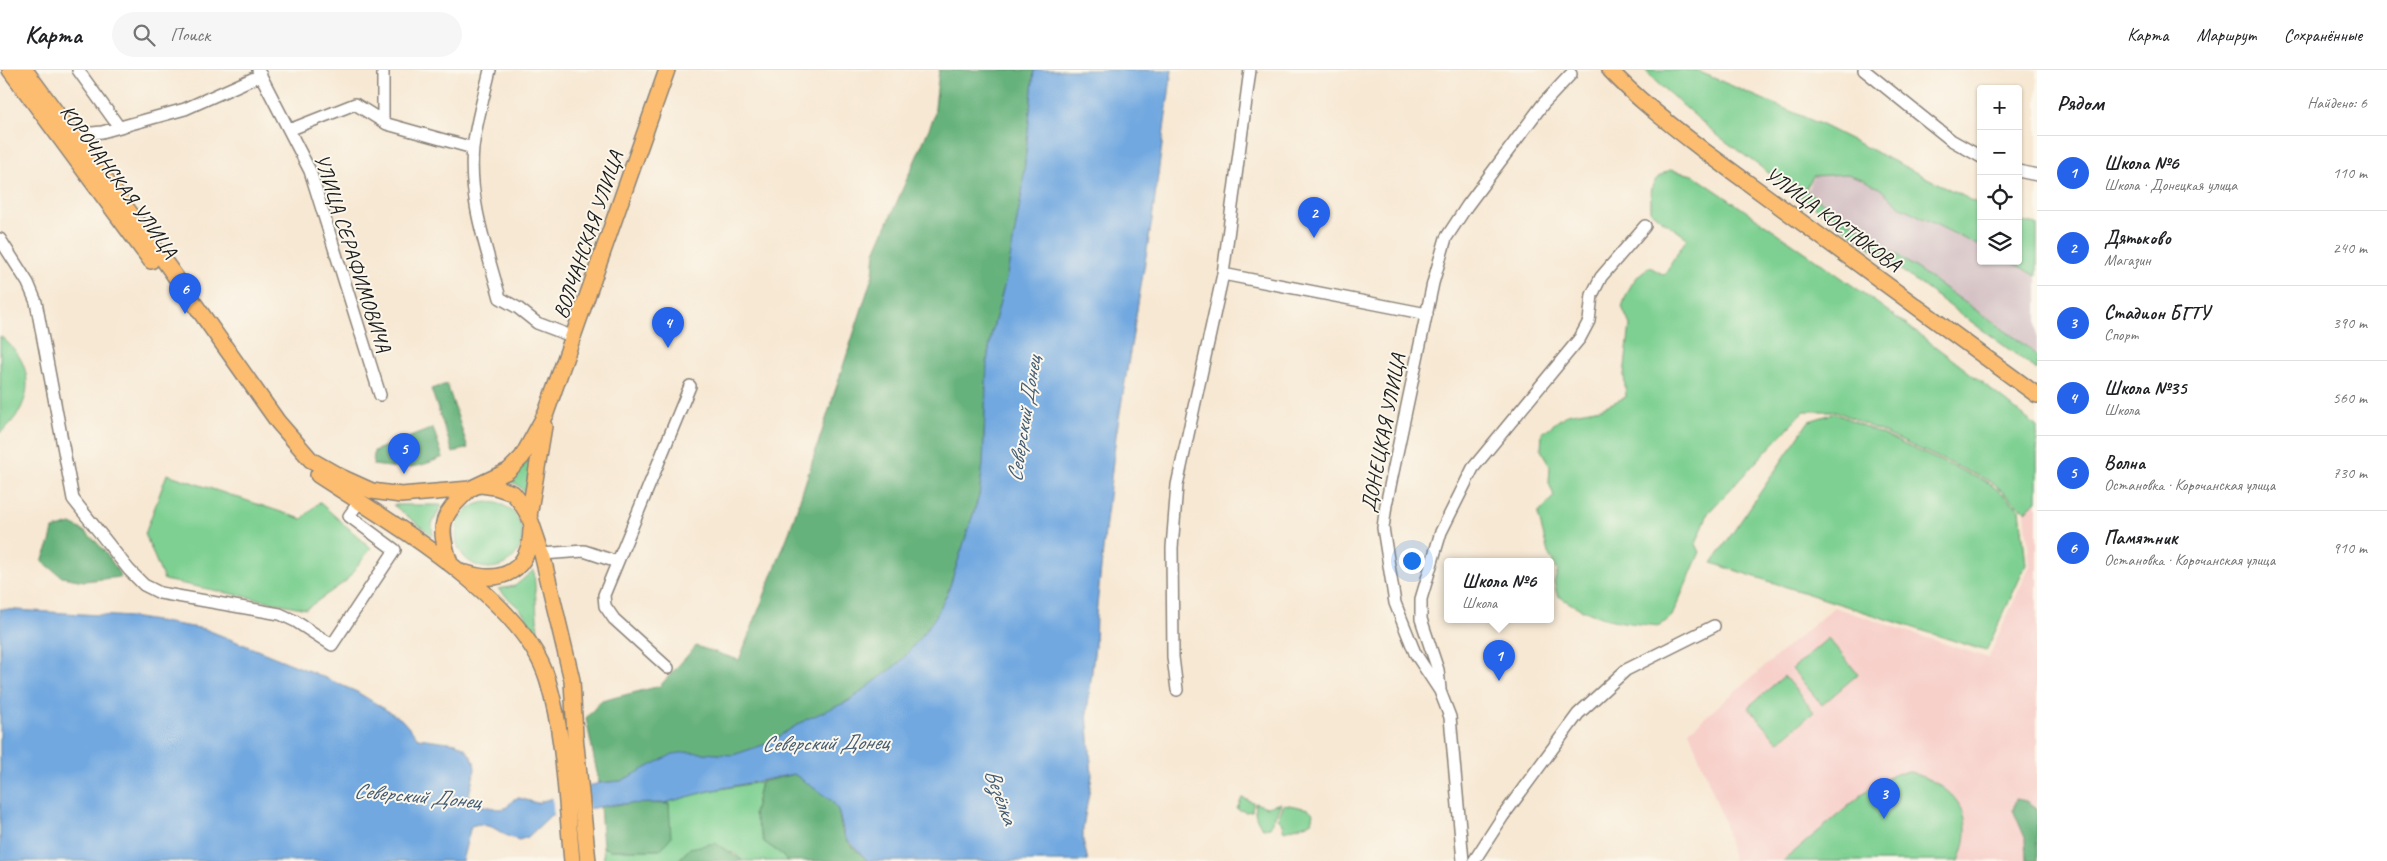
<!DOCTYPE html>
<html lang="ru">
<meta charset="utf-8">
<style>
:root{--surface:#fff;--page:#f6f6f6;--text:#202124;--muted:#757577;--line:#e0e0e0;--accent:#2563eb}
body{margin:0;font-family:Caveat,sans-serif;background:var(--page);color:var(--text)}
.controls{position:absolute;right:15px;top:15px;display:grid;overflow:hidden;border-radius:5px;box-shadow:0 1px 4px #0004}
.controls button{width:45px;height:45px;display:grid;place-items:center;padding:0;border:0;border-bottom:1px solid var(--line);background:var(--surface);color:var(--text);font:25px sans-serif}
.you{position:absolute;left:1411px;top:490px;width:18px;height:18px;margin:-12px;border:4px solid #fff;border-radius:50%;background:#1a73e8;box-shadow:0 0 0 8px #1a73e833}
.badge{display:grid;place-items:center;width:32px;height:32px;border-radius:50%;background:var(--accent);color:#fff;font-size:16px;font-weight:700}
.pin{position:absolute;translate:-50% -41px;filter:drop-shadow(0 1px 2px #0008)}
.pin::after{content:'';position:absolute;top:26px;width:18px;height:15px;background:inherit;clip-path:polygon(0 0,100% 0,50% 100%)}
.popup{position:absolute;left:1444px;top:488px;width:110px;height:65px;box-sizing:border-box;display:grid;place-content:center;border-radius:5px;background:var(--surface);filter:drop-shadow(0 1px 4px #0005);font-size:16px;white-space:nowrap;color:var(--muted)}
.popup b{font-size:19px;color:var(--text)}
.popup::after{content:'';position:absolute;left:50%;top:100%;margin-left:-10px;border:10px solid transparent;border-top-color:var(--surface)}
.list{margin:0;padding:0;list-style:none}
h2{display:flex;justify-content:space-between;align-items:center;height:65px;margin:0;padding:0 20px;font-size:21px}
h2 small{font-size:16px;font-weight:400;color:var(--muted)}
.list li{display:grid;grid-template-columns:32px 1fr auto;gap:15px;align-items:center;box-sizing:border-box;height:75px;padding:0 20px;border-top:1px solid var(--line)}
.list b{display:block;font-size:19px;white-space:nowrap}
.list p{margin:0;font-size:16px;white-space:nowrap;color:var(--muted)}
.list em{font-size:16px;font-style:normal;color:var(--muted)}
.icon{flex:none;width:28px;height:28px;fill:none;stroke:currentColor;stroke-width:2;stroke-linecap:round;stroke-linejoin:round}
.map{position:relative;flex:none;width:2037px;height:791px;overflow:hidden}
header{display:flex;align-items:center;gap:30px;box-sizing:border-box;height:70px;padding:0 25px;background:var(--surface);border-bottom:1px solid var(--line)}
header strong{font-size:24px}
nav{display:flex;gap:28px;margin-inline-start:auto;font-size:18px}
.search{width:350px;height:45px;background:var(--page);display:flex;align-items:center;gap:12px;box-sizing:border-box;padding:0 18px;border-radius:28px;color:var(--muted);font-size:19px}
main{display:flex}
aside{flex:1;background:var(--surface)}
.map>svg:first-child{display:block}
.built{fill:#f7d0ca}
.industrial{fill:#d2bec2}
.green{fill:#7ed092;stroke:#4d7657}
.forest{fill:#66b27c;stroke:#41674c}
.water{fill:#71a8e0;stroke:#46627e}
.pier{fill:#f7e8d3}
.lines{fill:none;stroke-linecap:round;stroke-linejoin:round}
.minor-casing{stroke:#8a8278;stroke-width:14}
.major-casing{stroke:#8a8278;stroke-width:18}
.minor{stroke:#fff;stroke-width:11}
.major{stroke:#fcbd6f;stroke-width:15}
.labels{text-anchor:middle;stroke-width:4;stroke-linejoin:round;paint-order:stroke}
.street-label{font-size:21px;fill:#1c1c1c;stroke:#fbf7ec}
.water-label{font-size:22px;font-style:italic;fill:#425b74;stroke:#fbf7ec}
</style>
<header>
<strong>Карта</strong>
<div class="search"><svg class="icon" aria-label="search" viewBox="0 0 24 24"><circle cx="10" cy="10" r="6"/><path d="M15 15l6 6"/></svg>Поиск</div>
<nav><a>Карта</a><a>Маршрут</a><a>Сохранённые</a></nav>
</header>
<main>
<div class="map">
<svg width="2037" height="791" viewBox="0 0 2037 791">
<rect width="100%" height="100%" fill="#fbf7ec"/>
<filter id="ink" filterUnits="userSpaceOnUse"><feTurbulence type="fractalNoise" baseFrequency=".02" numOctaves="2"/><feDisplacementMap in="SourceGraphic" scale="10" xChannelSelector="R" yChannelSelector="G"/><feConvolveMatrix kernelMatrix="1 2 1 2 8 2 1 2 1" color-interpolation-filters="sRGB"/></filter>
<filter id="wash" filterUnits="userSpaceOnUse"><feTurbulence type="fractalNoise" baseFrequency=".0096" numOctaves="4" result="noise"/><feDisplacementMap in="SourceGraphic" scale="20" xChannelSelector="R" yChannelSelector="G"/><feGaussianBlur stdDeviation="1.12" result="paint"/><feColorMatrix in="noise" values="0 0 0 0 0 0 0 0 0 0 0 0 0 0 0 0 0 1.4 0 .05"/><feComposite in="paint" operator="in"/></filter>
<g filter="url(#wash)">
<rect width="100%" height="100%" fill="#f7e8d3"/>
<path class="built" d="M 2037,431 L 2037,791 L 1733,791 L 1724,751 L 1689,661 L 1834,537 L 1988,588 L 2030,496 L 2025,441 Z"/>
<path class="industrial" d="M 1843,96 L 1981,168 L 1981,191 L 2018,191 L 2037,198 L 2037,287 L 1807,120 L 1816,102 Z"/>
<path class="green" d="M 1645,0 L 1695,0 L 1818,53 L 1981,135 L 1981,177 L 1903,138 L 1879,118 L 1862,109 L 1847,104 L 1813,106 L 1805,120 L 2014,267 L 2037,285 L 2037,300 L 1717,65 L 1655,11 Z
M 1670,100 L 1693,105 C 1811,185 1928,266 2037,357 L 2037,431 L 2025,441 L 1989,411 L 1836,341 L 1804,341 L 1708,443 L 1696,474 L 1700,482 L 1672,546 L 1660,556 C 1616,552 1594,550 1557,525 L 1554,512 L 1558,501 L 1548,483 L 1538,444 L 1554,426 L 1549,413 L 1550,396 L 1541,380 L 1542,363 L 1567,344 L 1601,338 L 1626,327 L 1624,305 L 1630,255 L 1622,237 C 1628,220 1633,206 1650,197 L 1664,205 L 1687,168 L 1651,142 C 1651,120 1648,110 1670,100 Z
M 2018,151 L 2037,155 L 2037,206 L 2009,191 L 2018,191 Z
M 0,266 C 37,294 35,335 0,363 Z
M 1835,343 L 1989,413 L 2020,439 L 2026,495 L 1986,581 L 1712,493 L 1809,351 Z
M 531,388 L 527,425 L 517,414 L 506,411 Z
M 167,404 L 302,449 L 319,432 L 371,478 L 346,511 L 306,539 L 164,510 L 145,464 Z
M456 465a33 33 0 1 1 66 0a33 33 0 1 1-66 0Z
M 393,435 L 442,435 L 432,454 L 433,466 Z
M 534,500 L 538,564 L 521,540 L 498,519 L 515,516 Z
M 1828,568 L 1858,604 L 1822,635 L 1792,599 Z
M 1784,606 L 1814,642 L 1778,672 L 1748,637 Z
M 1910,702 C 1954,716 1979,743 1959,791 L 1783,791 L 1876,713 L 1894,704 Z
M 761,712 L 754,744 L 764,772 L 780,783 L 787,791 L 743,791 L 734,783 L 690,778 L 678,791 L 604,791 L 603,777 L 610,780 L 660,780 L 669,734 L 664,733 L 709,721 Z
M 1242,728 L 1253,732 L 1252,741 L 1246,742 L 1237,739 Z
M 1255,733 L 1267,737 L 1281,733 L 1270,757 L 1263,758 C 1256,751 1254,742 1255,733 Z
M 1284,734 L 1309,739 L 1313,743 L 1311,753 L 1284,761 L 1281,752 L 1277,749 Z"/>
<path class="forest" d="M 939,0 L 1034,0 L 1022,123 L 1007,205 L 992,262 L 987,291 L 983,394 L 979,426 L 948,522 L 936,546 L 920,568 L 899,593 L 863,621 L 836,638 L 797,655 L 766,674 L 733,685 L 696,683 L 647,698 L 621,711 L 599,713 L 586,648 L 601,631 L 660,616 L 696,576 L 739,590 L 790,460 L 873,204 L 875,182 L 934,47 Z
M 447,314 L 468,378 L 453,383 L 431,319 Z
M 433,358 L 443,387 C 414,400 404,399 373,395 L 374,381 Z
M 71,454 C 94,464 109,485 121,507 L 84,511 L 62,507 L 42,491 L 50,472 L 53,459 Z
M 794,704 L 832,731 L 838,740 L 842,761 L 849,773 L 868,791 L 787,791 L 780,783 L 764,772 L 754,744 L 761,712 Z
M 2016,729 L 2027,731 L 2037,738 L 2037,791 L 2027,791 L 2026,770 L 2013,740 Z
M 636,733 L 669,734 L 671,767 L 660,780 L 610,780 L 603,777 L 600,736 Z
M 715,773 L 743,791 L 678,791 L 690,778 Z"/>
<path class="water" d="M 1034,0 L 1172,0 L 1152,150 L 1116,366 L 1106,452 L 1096,545 L 1095,576 L 1087,643 L 1092,706 L 1083,757 L 1083,770 L 1088,791 L 868,791 L 845,767 L 838,740 L 832,731 L 794,704 L 709,721 L 664,733 L 617,734 L 551,745 L 528,767 L 519,770 L 509,767 L 492,757 L 479,754 L 471,756 L 462,791 L 0,791 L 0,539 L 131,547 L 205,559 L 314,603 L 357,622 L 401,649 L 418,668 L 456,673 L 465,678 L 474,691 L 475,699 L 469,725 L 470,733 L 499,739 L 506,738 L 514,729 L 519,728 L 537,733 L 599,713 L 621,711 L 673,684 L 688,682 L 733,685 L 766,674 L 807,649 L 849,631 L 899,593 L 920,568 L 936,546 L 948,522 L 979,426 L 983,394 L 987,291 L 992,262 L 1007,205 L 1022,123 Z"/>
<path class="pier" d="M 586,714 L 589,741 L 554,747 L 552,725 Z"/>
</g>
<g filter="url(#ink)">
<g class="lines">
<g class="minor-casing">
<path id="minor" d="M 78,0 L 119,57
M 258,0 L 310,101 L 380,325
M 383,0 L 383,51
M 490,0 C 484,26 476,52 473,78 C 468,129 487,180 500,228 L 518,238 L 537,253 L 574,267
M 1250,0 L 1223,204 L 1427,244
M 1864,0 L 1951,70 L 1981,87
M 289,60 L 355,34 L 387,54 L 473,78
M 73,65 L 102,62 L 185,39 L 261,5
M 2018,101 L 2037,105
M 0,169 L 28,213 L 36,232 L 73,429 L 129,500 L 144,515 L 160,523 L 280,544 L 295,551 L 332,575 L 395,480 L 349,446 L 359,432
M 542,484 L 584,481 L 617,492
M 668,598 L 614,549 L 605,536 L 604,525 L 690,316
M 1440,619 L 1438,600 L 1421,549 L 1421,529 L 1441,462 L 1473,398 L 1580,268 L 1589,251 L 1592,225 L 1601,207 L 1645,156
M 1177,620 L 1173,587 L 1172,478 L 1177,415 L 1223,204
M 1463,791 L 1450,647 L 1440,621 L 1415,583 L 1395,533 L 1383,458 L 1386,435 L 1433,213 L 1446,168 L 1467,136 L 1543,34 L 1571,4
M 1474,791 L 1503,746 L 1578,644 L 1626,600 L 1714,556"/>
</g>
<g class="major-casing">
<path id="major" d="M 10,0 L 151,191
M 25,0 L 136,151 L 278,352 L 311,390 L 341,407 L 372,421 L 401,425 L 470,419 L 508,401 L 522,387 L 546,343 L 667,0
M 1610,0 C 1638,30 1671,55 1703,80 L 2037,325
M 318,405 C 388,451 524,528 548,611 C 565,669 566,732 572,791
M 481,415 L 495,417 L 513,423 L 521,433 L 529,446 L 542,484 L 572,610 L 575,666 L 588,791
M 529,446 L 544,356
M 450,493 C 437,454 441,446 470,419
M 466,503 C 503,515 530,500 531,459"/>
</g>
<use href="#minor" class="minor"/>
<use href="#major" class="major"/>
</g>
</g>
<g class="labels">
<g class="street-label">
<text transform="translate(119 111) rotate(54)" y="7">КОРОЧАНСКАЯ УЛИЦА</text>
<text transform="translate(1833 149) rotate(36)" y="7">УЛИЦА КОСТЮКОВА</text>
<text transform="translate(588 165) rotate(-71)" y="7">ВОЛЧАНСКАЯ УЛИЦА</text>
<text transform="translate(353 183) rotate(72)" y="7">УЛИЦА СЕРАФИМОВИЧА</text>
<text transform="translate(1383 363) rotate(-79)" y="7">ДОНЕЦКАЯ УЛИЦА</text>
</g>
<g class="water-label">
<text transform="translate(1023 349) rotate(-81)" y="8">Северский Донец</text>
<text transform="translate(825 672) rotate(-1)" y="8">Северский Донец</text>
<text transform="translate(417 725) rotate(5)" y="8">Северский Донец</text>
<text transform="translate(1002 726) rotate(70)" y="8">Везёлка</text>
</g>
</g>
</svg>
<div class="controls">
<button>+</button>
<button>−</button>
<button><svg class="icon" aria-label="locate" viewBox="0 0 24 24"><circle cx="12" cy="12" r="6"/><path d="M12 2v4M12 18v4M2 12h4M18 12h4"/></svg></button>
<button><svg class="icon" aria-label="layers" viewBox="0 0 24 24"><path d="M12 4l9 5-9 5-9-5zM3 14l9 5 9-5"/></svg></button>
</div>
<div class="you"></div>
<div class="pin badge" style="left:1499px;top:611px">1</div>
<div class="popup"><b>Школа №6</b>Школа</div>
<div class="pin badge" style="left:1314px;top:168px">2</div>
<div class="pin badge" style="left:1884px;top:749px">3</div>
<div class="pin badge" style="left:668px;top:278px">4</div>
<div class="pin badge" style="left:404px;top:404px">5</div>
<div class="pin badge" style="left:185px;top:244px">6</div>
</div>
<aside>
<h2>Рядом<small>Найдено: 6</small></h2>
<ul class="list">
<li><span class="badge">1</span><div><b>Школа №6</b><p>Школа · Донецкая улица</p></div><em>110 m</em></li>
<li><span class="badge">2</span><div><b>Дятьково</b><p>Магазин</p></div><em>240 m</em></li>
<li><span class="badge">3</span><div><b>Стадион БГТУ</b><p>Спорт</p></div><em>390 m</em></li>
<li><span class="badge">4</span><div><b>Школа №35</b><p>Школа</p></div><em>560 m</em></li>
<li><span class="badge">5</span><div><b>Волна</b><p>Остановка · Корочанская улица</p></div><em>730 m</em></li>
<li><span class="badge">6</span><div><b>Памятник</b><p>Остановка · Корочанская улица</p></div><em>910 m</em></li>
</ul>
</aside>
</main>
